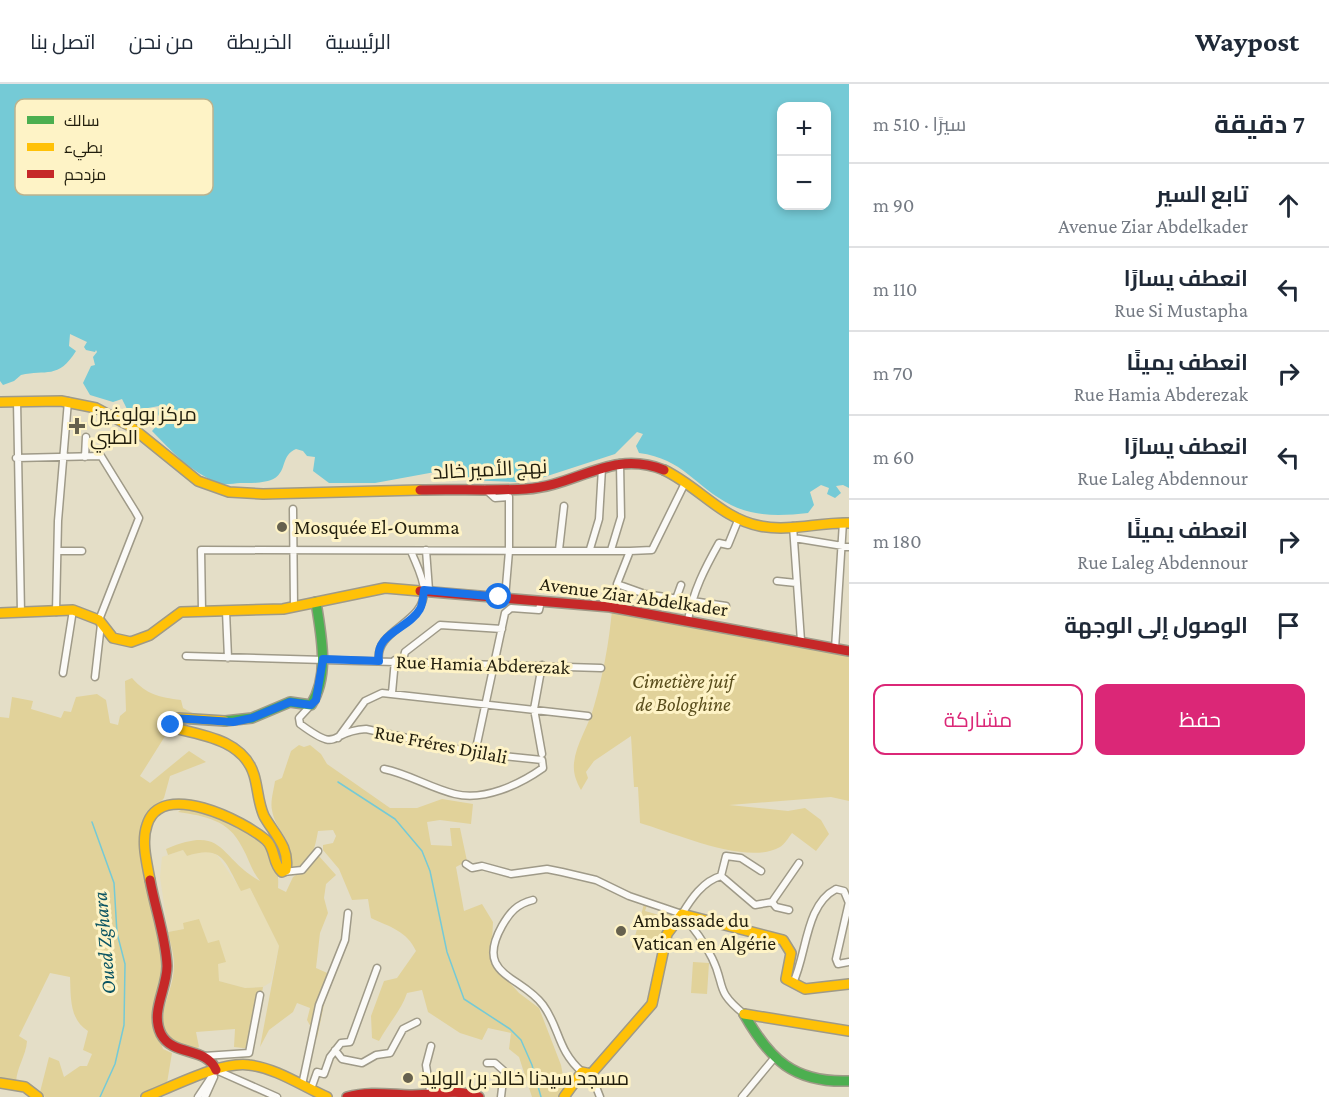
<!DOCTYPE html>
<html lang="ar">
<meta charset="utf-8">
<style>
:root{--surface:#fff;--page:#f2f2f3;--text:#1f2937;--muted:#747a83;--line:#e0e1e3;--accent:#db2777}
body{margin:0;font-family:"Crimson Pro",Cairo,serif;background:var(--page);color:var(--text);direction:rtl}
.controls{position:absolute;right:18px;top:18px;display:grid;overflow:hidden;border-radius:12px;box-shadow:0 3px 9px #0003}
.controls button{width:54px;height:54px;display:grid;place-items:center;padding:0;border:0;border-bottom:2px solid var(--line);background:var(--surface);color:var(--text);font:30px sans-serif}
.stop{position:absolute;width:18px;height:18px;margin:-14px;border:4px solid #1a73e8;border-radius:50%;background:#fff}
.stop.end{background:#1a73e8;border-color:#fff;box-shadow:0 2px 6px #0008}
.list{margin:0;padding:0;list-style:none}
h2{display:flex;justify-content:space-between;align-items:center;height:78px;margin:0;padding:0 24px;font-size:26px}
h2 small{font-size:20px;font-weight:400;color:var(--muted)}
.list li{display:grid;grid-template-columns:39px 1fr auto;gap:18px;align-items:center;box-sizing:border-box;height:84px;padding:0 24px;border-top:2px solid var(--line)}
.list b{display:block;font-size:22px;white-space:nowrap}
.list p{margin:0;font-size:20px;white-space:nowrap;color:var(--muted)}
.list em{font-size:20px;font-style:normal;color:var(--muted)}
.actions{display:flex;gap:12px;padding:18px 24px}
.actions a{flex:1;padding:14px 0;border:2px solid var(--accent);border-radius:12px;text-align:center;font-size:21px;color:var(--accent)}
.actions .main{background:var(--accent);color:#fff}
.icon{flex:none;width:33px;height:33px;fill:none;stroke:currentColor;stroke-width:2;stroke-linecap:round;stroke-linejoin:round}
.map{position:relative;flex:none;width:849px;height:1013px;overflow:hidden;direction:ltr}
header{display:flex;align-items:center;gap:36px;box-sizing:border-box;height:84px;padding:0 30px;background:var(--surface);border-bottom:2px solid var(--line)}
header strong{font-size:28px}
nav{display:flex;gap:33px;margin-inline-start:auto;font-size:21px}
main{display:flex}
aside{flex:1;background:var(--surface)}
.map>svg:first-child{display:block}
.built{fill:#e8deb7}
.green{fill:#e1d29a}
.water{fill:#75cad6;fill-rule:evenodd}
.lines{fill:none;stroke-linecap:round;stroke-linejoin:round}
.stream{stroke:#75cad6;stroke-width:1.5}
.street-casing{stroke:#9f9a88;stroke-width:9}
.fast-casing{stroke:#9f9a88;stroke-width:12}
.slow-casing{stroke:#9f9a88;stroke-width:12}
.jam-casing{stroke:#9f9a88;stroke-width:12}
.street{stroke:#fbfaf7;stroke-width:6}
.fast{stroke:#4caf50;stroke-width:9}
.slow{stroke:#ffc107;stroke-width:9}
.jam{stroke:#c62828;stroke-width:9}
.route{stroke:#1a73e8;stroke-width:8}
.poi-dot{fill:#66614e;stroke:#fef3c6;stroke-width:2}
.labels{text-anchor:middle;stroke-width:6;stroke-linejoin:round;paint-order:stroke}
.poi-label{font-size:20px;fill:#221e0d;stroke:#fef3c6;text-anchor:start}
.street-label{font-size:20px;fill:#221e0d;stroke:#fef3c6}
.park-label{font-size:20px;font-style:italic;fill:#584c1b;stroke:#fef3c6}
.water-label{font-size:21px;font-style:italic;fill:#0c5563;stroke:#fef3c6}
.key{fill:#fef3c6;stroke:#bcb38e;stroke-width:1.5}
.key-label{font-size:16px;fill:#221e0d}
</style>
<header>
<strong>Waypost</strong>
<nav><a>الرئيسية</a><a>الخريطة</a><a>من نحن</a><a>اتصل بنا</a></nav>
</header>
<main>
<aside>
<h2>7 دقيقة<small>سيرًا · 510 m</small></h2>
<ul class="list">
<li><svg class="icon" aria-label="ahead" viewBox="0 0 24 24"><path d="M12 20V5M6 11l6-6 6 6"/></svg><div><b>تابع السير</b><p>Avenue Ziar Abdelkader</p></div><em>90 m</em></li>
<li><svg class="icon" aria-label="left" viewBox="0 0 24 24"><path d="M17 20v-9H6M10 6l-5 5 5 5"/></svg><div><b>انعطف يسارًا</b><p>Rue Si Mustapha</p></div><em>110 m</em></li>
<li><svg class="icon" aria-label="right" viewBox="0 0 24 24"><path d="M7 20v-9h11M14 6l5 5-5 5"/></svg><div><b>انعطف يمينًا</b><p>Rue Hamia Abderezak</p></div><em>70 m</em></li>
<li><svg class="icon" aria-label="left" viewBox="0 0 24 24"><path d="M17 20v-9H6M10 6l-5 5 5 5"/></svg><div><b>انعطف يسارًا</b><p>Rue Laleg Abdennour</p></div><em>60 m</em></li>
<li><svg class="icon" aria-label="right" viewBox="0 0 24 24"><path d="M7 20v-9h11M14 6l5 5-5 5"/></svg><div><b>انعطف يمينًا</b><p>Rue Laleg Abdennour</p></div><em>180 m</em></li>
<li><svg class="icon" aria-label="arrive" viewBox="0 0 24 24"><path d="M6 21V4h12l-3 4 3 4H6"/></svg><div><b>الوصول إلى الوجهة</b></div></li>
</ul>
<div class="actions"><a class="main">حفظ</a><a>مشاركة</a></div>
</aside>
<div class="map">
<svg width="849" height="1013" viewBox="0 0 849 1013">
<rect width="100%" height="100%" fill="#e4dec7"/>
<path class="built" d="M 183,766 L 187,772 L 205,766 L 217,771 L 241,806 L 250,804 L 279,862 L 271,898 L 263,903 L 245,904 L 219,897 L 217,879 L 226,878 L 208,859 L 184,845 L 168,848 L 160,793 L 162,773 Z"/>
<path class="green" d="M 612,526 L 849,572 L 849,717 L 831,713 L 729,721 L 788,727 L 805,724 L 821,736 L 829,750 L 816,767 L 792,749 C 789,753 784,761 780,763 C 747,782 675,749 640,739 L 638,703 L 634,703 L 631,652 L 594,677 L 586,688 L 588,694 L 581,706 C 576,697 573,689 574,679 C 576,659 589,642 594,622 C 603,591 609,559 612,526 Z
M 132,594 C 147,611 159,613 181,616 L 183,624 L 198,632 L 167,637 L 167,649 L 140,692 L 150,699 L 189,667 L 206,678 L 170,692 L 164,714 L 145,736 L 164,886 L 157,948 L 163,965 L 172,969 L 167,999 L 139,1013 L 45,1013 L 40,1008 L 49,973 L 59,977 L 64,993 L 80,982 L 87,982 L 92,970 L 83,966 L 88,947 C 69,935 71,913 70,893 L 50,889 L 19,952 L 27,957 C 26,972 17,982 16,998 L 0,996 L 0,633 L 9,634 L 12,613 L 33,617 L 31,625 L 61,634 L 64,627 L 71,628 L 76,613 L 97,610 L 106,616 L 110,639 L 118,641 L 120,632 L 126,627 L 125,597 Z
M 299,661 L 304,663 L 310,661 L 321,670 L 327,680 L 390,724 L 417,724 L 442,715 L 473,720 L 471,740 L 440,736 L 427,738 L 431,761 L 452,762 L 450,744 L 460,744 L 467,777 L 456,783 L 464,827 L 482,820 L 493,838 L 491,878 L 519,909 L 539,924 L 561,981 L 565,1002 L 560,1013 L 532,1013 L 519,973 L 509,965 L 511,949 L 488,944 L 482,956 L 460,949 L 428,928 L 422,906 L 407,909 C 401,927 388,940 379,957 L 372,954 L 371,932 L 384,897 L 397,894 L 416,867 C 407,847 390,843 371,834 L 368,815 L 352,816 L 339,785 L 323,766 L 323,761 L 333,759 L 336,752 L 333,746 L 318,747 C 315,764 311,785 290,785 C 293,750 276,750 272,726 C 270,718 274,705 275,697 L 282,694 L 291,667 Z
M 184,724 L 221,731 L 265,762 C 277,773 279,789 278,804 L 286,808 L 293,793 L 311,782 L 318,771 L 336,791 L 326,800 L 324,814 L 328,829 L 320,849 L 316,884 L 334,892 L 325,916 L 317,954 L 307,936 L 310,924 L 297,919 L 293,928 L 269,946 L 260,963 L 279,862 L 250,804 L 241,807 C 225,778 223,760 187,772 L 183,766 L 168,771 L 166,765 C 226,740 217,773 260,797 C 251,786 249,775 242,763 C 229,736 205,732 178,728 Z
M 644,820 L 647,821 L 645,827 L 659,831 L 662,826 L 673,829 L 659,865 L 640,861 L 638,866 L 632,863 Z
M 199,835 L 208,859 L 219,856 L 226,878 L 218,880 L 219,897 L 245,904 L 263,903 L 252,965 L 234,963 L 235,945 L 196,948 L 199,963 L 193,967 L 165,955 C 156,927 174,908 174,881 C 174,870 170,858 168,848 L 184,845 L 183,839 Z
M 693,878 L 709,879 L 707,910 L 691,909 Z"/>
<path class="water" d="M 0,0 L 849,0 L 849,404 L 843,401 L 836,402 L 841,409 L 835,414 L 827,410 L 829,404 L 821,401 L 810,408 L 814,421 L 808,429 C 781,432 755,433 731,421 C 694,402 684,375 639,369 L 636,362 L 643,350 L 637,348 L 615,370 L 535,396 L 524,390 L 516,398 L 465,396 L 464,388 L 446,386 L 375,399 L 329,399 L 313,387 L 315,373 L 307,372 L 303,367 L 296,365 C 281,371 287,386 275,394 C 265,400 248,399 240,399 C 234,399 225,402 218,399 C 191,388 173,369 152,347 L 161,337 L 158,330 L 159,322 L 148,324 L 137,332 L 127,325 L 122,315 L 113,318 L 90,311 L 83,299 L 91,282 L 95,281 L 93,273 L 97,268 L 96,266 L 95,268 L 86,266 L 84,263 L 87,258 L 70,250 L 69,262 L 76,267 C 58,296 46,285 21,291 L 14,297 L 3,301 L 0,297 ZM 782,22 L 826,22 L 826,122 L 782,122 Z"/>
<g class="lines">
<path class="stream" d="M 338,698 L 395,735 L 422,767 L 430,787 L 447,868 L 464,915 L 510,945 L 521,956 L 532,981 L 541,1013
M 92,738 L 114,799 L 117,849 L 125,880 L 124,941 L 115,980 L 100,1013"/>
<g class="street-casing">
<path id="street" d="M 17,317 L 21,529
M 85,373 L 86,353
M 16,374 L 101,372 L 135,427 L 139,434 L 99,536
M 685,399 L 652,466 L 630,467 L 617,500 L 645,510 L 726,522
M 485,405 L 495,414 L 509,413 L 509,467 L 505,514
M 293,425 L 294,523
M 793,442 L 801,557
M 794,454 L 849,463
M 590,465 L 599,435 L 602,384
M 426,466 L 429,506
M 559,466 L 564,422
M 611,466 L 621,433 L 620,379
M 58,467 L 82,467
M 777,497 L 796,499
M 676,515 L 681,501
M 202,527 L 201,466 L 630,467
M 226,527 L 228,574
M 56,528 L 58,437 L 68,317
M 688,536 C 693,507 705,484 719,459 L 728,461 L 739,434
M 835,565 L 843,438
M 186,572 L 601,584
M 403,576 L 405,568 L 440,541 L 502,545
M 379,577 C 374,545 425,540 424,507 C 424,494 415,478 411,467
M 63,589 L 73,526
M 95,593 L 101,540
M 392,609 L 395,576
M 311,621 L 299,634 L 300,640 C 342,671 327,647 366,645 L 475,669 L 542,676 L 543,684 C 519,701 484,717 455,710 C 430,704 409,690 384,685
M 338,654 L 365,617 L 382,609 L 588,632
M 475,669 L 505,529 L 511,524 L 539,526 L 541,517
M 542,670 L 534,625 L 542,581
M 466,780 L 472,784 L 482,782 L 511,790 L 547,785 L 562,788 L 596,796 L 629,812 L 682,830
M 283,788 L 302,786 L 318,767
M 721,792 L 755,821 L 772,818 L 799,779
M 533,816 C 517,820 510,828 502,842 C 474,892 521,891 543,921 C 560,944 557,966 582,988
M 772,818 L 776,823 L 789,826
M 849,818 L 836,875 L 838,880 L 849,878
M 682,830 C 691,815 703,797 721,792 L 726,772 L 741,774 L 761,787
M 682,831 C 694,844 704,858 712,874 C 726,902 714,906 744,930
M 793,899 C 807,870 805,821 836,805 L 844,807 L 849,819
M 335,966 L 342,975 L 362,979 L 376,971 L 390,969 L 403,945 L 417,938
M 204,972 L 249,969 L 260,911
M 487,979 L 495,979 L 504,987 L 501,1013
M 216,986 L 277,1013
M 591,990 L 600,1013
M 302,1001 L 319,921 L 345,856 L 348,829
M 311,1005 L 317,988 L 324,990 L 330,973 L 341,959 L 350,958 L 377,884
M 430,1007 L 426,981 L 431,962
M 198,1013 L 216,986
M 205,1013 L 214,993
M 742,1013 L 775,973"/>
</g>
<g class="fast-casing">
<path id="fast" d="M 225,637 L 252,634 L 290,618 L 311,621 C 330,591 321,551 316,518
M 744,930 C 770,976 794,999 849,997"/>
</g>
<g class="slow-casing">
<path id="slow" d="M 0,318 L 61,317 L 96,324 L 130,342 L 198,397 L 229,408 L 263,410 L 420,406
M 664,386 C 698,402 722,435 760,442 C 789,448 820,438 849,439
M 0,529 L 73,526 L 99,536 L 113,554 L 131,558 L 150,551 L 181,528 L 283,525 L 385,504 L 420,507
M 150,796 C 147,779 141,758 147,741 C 161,695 244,737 266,756 C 276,765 272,779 282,788 L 286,786 C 290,763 274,750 264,732 C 258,719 258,704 254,691 C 244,657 204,651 174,644 L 170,637 L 178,634 L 225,637
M 744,930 L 849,947
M 0,999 L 25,1003 L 38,1013
M 146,1013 C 172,1003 221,977 249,981 C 276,984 302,1002 327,1013
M 564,1013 L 582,988 L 591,990 L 652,920 L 667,850 L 682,830 L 783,856 L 791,869 L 786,895 L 805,905 L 849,900"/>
</g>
<g class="jam-casing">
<path id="jam" d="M 420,406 C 456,405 491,407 526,405 C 577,402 611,365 664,386
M 420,507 L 610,523 L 849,567
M 150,796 C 155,824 166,854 167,882 C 167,905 150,928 161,950 C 173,973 206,962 216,986
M 347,1013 C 368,1007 387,1010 409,1011 C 436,1012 451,1003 479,1013"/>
</g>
<use href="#street" class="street"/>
<use href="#fast" class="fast"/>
<use href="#slow" class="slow"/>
<use href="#jam" class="jam"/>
</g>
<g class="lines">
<path class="route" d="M 171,641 L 170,637 L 173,634 L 233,638 L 252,634 L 290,618 L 311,621 L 316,616 L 323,575 L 379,577 C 374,549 409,545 420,525 C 423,520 423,512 424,506 L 499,513"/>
</g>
<g class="poi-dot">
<path d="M74 333h6v6h6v6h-6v6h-6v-6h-6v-6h6z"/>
<circle cx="282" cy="443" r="6"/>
<circle cx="621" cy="847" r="6"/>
<circle cx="408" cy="994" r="6"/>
</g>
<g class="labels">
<g class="poi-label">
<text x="90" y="337">مركز بولوغين<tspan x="90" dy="23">الطبي</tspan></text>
<text x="294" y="450">Mosquée El-Oumma</text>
<text x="633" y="843">Ambassade du<tspan x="633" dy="23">Vatican en Algérie</tspan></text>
<text x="420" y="1001">مسجد سيدنا خالد بن الوليد</text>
</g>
<g class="street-label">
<text transform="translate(490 385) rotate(-3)" y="7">نهج الأمير خالد</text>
<text transform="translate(634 512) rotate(8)" y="7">Avenue Ziar Abdelkader</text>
<text transform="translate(483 580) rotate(2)" y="7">Rue Hamia Abderezak</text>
<text transform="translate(441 660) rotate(11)" y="7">Rue Fréres Djilali</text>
</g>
<g class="park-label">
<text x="683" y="604">Cimetière juif<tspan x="683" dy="23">de Bologhine</tspan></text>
</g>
<g class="water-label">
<text transform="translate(104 859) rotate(-95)" y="7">Oued Zghara</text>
</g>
</g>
<rect x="15" y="15" width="198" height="96" rx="9" class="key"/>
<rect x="27" y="32" width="27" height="8" fill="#4caf50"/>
<rect x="27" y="59" width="27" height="8" fill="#ffc107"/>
<rect x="27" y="86" width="27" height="8" fill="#c62828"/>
<g class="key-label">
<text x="64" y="42">سالك</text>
<text x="64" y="69">بطيء</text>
<text x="64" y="96">مزدحم</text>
</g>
</svg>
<div class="controls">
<button>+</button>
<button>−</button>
</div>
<div class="stop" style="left:499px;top:513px"></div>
<div class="stop end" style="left:171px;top:641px"></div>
</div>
</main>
